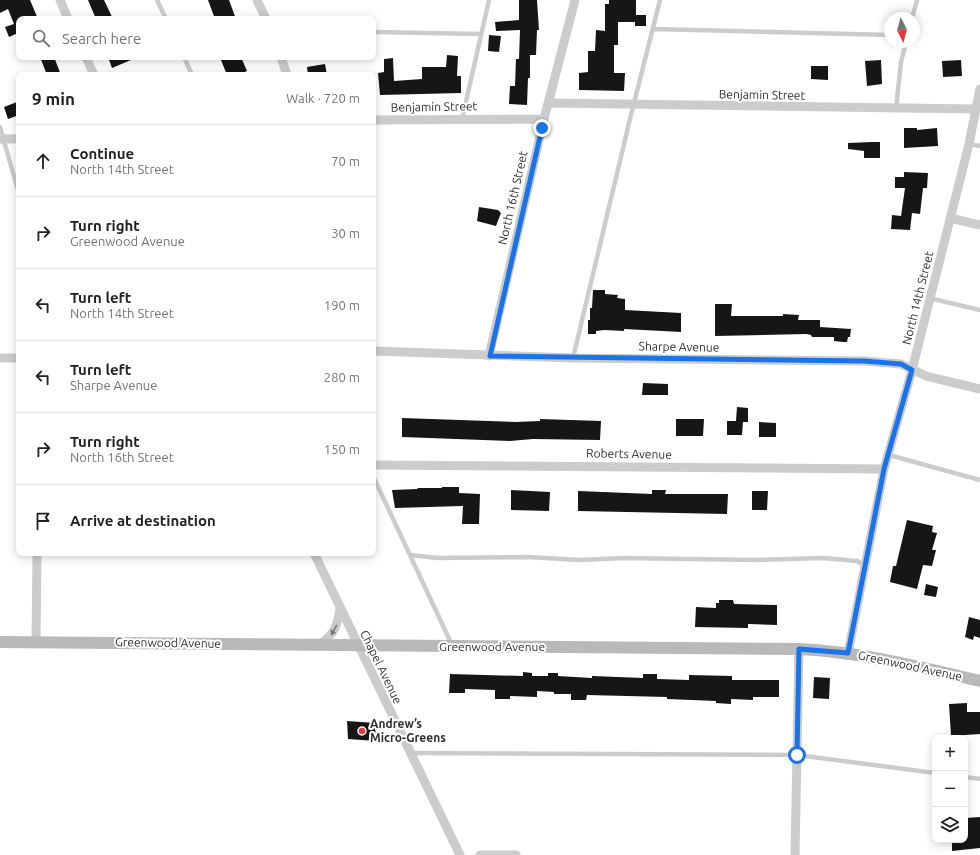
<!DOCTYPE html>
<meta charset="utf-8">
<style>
:root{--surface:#fff;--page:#f2f2f2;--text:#202124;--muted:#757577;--line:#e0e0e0}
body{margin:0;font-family:Ubuntu,sans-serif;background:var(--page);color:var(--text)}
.controls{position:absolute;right:12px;bottom:12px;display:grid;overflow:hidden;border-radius:8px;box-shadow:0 2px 10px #0003}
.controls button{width:36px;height:36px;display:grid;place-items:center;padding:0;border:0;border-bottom:1px solid var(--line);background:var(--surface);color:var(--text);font:20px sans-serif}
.compass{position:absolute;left:884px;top:12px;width:36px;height:36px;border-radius:50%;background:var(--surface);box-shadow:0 2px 10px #0003;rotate:174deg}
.stop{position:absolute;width:12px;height:12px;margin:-9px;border:3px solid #1a73e8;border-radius:50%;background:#fff}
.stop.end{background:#1a73e8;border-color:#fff;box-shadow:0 1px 4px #0008}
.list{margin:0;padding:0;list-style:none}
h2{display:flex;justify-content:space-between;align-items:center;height:52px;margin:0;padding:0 16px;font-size:17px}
h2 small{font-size:13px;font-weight:400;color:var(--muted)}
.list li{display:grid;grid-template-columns:26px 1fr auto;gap:12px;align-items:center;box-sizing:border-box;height:72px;padding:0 16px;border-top:1px solid var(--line)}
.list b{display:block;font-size:15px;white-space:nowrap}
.list p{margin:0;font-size:13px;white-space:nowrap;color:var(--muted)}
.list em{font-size:13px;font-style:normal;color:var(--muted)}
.icon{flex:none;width:22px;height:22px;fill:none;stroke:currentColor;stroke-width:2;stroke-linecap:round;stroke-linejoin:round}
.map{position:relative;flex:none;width:980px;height:855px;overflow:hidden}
.search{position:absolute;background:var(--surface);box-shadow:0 2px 10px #0003;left:16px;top:16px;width:360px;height:44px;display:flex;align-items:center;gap:10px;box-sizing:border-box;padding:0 14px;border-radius:8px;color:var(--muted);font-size:15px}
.panel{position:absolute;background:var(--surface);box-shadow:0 2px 10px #0003;left:16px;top:72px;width:360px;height:484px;border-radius:8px}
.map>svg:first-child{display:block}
.building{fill:#161616}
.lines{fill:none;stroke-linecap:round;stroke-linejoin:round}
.lane{stroke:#ccc;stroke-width:4.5}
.street{stroke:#ccc;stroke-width:9}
.secondary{stroke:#b9b9b9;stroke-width:12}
.oneway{fill:#767676}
.route{stroke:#1a73e8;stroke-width:5}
.poi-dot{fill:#dc3c45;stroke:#fff;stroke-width:1.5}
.labels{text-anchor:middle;stroke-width:4;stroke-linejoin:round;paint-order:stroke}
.street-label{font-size:12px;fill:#2f2f2f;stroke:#fff}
.poi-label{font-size:12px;font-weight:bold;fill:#2f2f2f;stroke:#fff;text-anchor:start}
</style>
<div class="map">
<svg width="980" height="855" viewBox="0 0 980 855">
<rect width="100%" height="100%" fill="#fff"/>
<path class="building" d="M 0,0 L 30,0 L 38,19 L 19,19 L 19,35 L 18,33 L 9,37 L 5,27 L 14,24 L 8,9 L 0,13 Z
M 88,0 L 104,0 L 113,19 L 96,19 Z
M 208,0 L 229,0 L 236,19 L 215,19 Z
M 519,0 L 537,0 L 539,30 L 537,30 L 536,55 L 530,55 L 530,78 L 528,78 L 527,105 L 509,104 L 510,86 L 515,86 L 516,59 L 519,59 L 520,30 L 496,31 L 495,22 L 519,20 Z
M 609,0 L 636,0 L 636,15 L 646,15 L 646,26 L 635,26 L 635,22 L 618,22 L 618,45 L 614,45 L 614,73 L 625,73 L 624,91 L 579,90 L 579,73 L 588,72 L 588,51 L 595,51 L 596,30 L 605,31 L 605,4 L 609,4 Z
M 489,35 L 501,36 L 499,52 L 488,51 Z
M 447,55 L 458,56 L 457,76 L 461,76 L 461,93 L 380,95 L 378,73 L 384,72 L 384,59 L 393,58 L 394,81 L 422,79 L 422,67 L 446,67 Z
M 40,57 L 54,57 L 61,75 L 47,75 Z
M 108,57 L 138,57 L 112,68 Z
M 229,57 L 241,57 L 247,71 L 238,75 L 227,75 L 221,60 Z
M 881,60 L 882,84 L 867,86 L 865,61 Z
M 961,60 L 962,76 L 943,77 L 942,61 Z
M 325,64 L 327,75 L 308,75 L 307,67 Z
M 811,66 L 828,66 L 828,80 L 811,79 Z
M 17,102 L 19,115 L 8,119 L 4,107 Z
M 904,128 L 917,128 L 917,130 L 937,128 L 938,146 L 904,148 Z
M 872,142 L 880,142 L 880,158 L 864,158 L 864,151 L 848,149 L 848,143 Z
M 904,172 L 928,173 L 927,188 L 923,188 L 920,214 L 912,213 L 910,230 L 891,229 L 892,215 L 901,216 L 905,188 L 895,188 L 895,177 L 904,177 Z
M 479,207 L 498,210 L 501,213 L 496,226 L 477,221 Z
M 593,290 L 605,290 L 605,294 L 618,295 L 617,298 L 625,299 L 625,310 L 681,313 L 681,332 L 624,329 L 624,331 L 604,330 L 596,331 L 596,334 L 588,334 L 588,320 L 590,320 L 590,308 L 592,308 Z
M 715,304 L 732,304 L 731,316 L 783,316 L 783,314 L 799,315 L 798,320 L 820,320 L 820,327 L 851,329 L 850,337 L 848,337 L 847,342 L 843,342 L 834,341 L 834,337 L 812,337 L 811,335 L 806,334 L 715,336 Z
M 643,383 L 668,384 L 668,395 L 642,395 Z
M 737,407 L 748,408 L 748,422 L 743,422 L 742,435 L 727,435 L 727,421 L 736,421 Z
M 402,418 L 516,422 L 540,421 L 540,419 L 601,421 L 600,440 L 533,439 L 510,441 L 402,437 Z
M 676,419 L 704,419 L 703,436 L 676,436 Z
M 759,422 L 776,423 L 776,437 L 759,437 Z
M 442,487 L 459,487 L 459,493 L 480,494 L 479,524 L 462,524 L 463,506 L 395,508 L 392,490 L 417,489 L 418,488 L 442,488 Z
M 511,490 L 550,492 L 549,511 L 511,510 Z
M 652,490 L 666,490 L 665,494 L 728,494 L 727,514 L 578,511 L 578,491 L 652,494 Z
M 752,491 L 768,491 L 767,510 L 752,510 Z
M 907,520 L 933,526 L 932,532 L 937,533 L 932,550 L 936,550 L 932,566 L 923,565 L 917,589 L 890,582 L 893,566 L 896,566 Z
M 926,584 L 938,587 L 936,597 L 924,595 Z
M 719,600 L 733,600 L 734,604 L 777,605 L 777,625 L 748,624 L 748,628 L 695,627 L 696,607 L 716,608 L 716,603 L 719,603 Z
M 969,617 L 980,620 L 980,638 L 974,636 L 973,640 L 965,637 Z
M 523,672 L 532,673 L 532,676 L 548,676 L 548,673 L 558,673 L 558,676 L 592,678 L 592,676 L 643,678 L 643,674 L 657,674 L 657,679 L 689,680 L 689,675 L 732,676 L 732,680 L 779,680 L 779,697 L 753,697 L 753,700 L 731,699 L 731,704 L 716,703 L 716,701 L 667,699 L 667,697 L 587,695 L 586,700 L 571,700 L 571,694 L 554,694 L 554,692 L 537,691 L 537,697 L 510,696 L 510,699 L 495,699 L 495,690 L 465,689 L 465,693 L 449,693 L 450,674 L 523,676 Z
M 814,677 L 830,678 L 829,699 L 813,698 Z
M 967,703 L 967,712 L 980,712 L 980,734 L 951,736 L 949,704 Z
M 347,721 L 375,723 L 376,741 L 348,739 Z
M 980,817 L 980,848 L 952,851 L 952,840 L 965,840 L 965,818 Z"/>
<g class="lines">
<path class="lane" d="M 157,0 L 166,19
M 912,18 L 917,0
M 654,29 L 890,35
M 373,32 L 481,34
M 184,57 L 192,75
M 896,109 L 901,62 L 906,42
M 462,119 L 489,0
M 0,127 L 19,194
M 969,144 L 980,146
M 929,298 L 980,310
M 573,358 L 630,119 L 660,0
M 889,455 L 980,480
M 373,476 L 452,645
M 410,555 L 437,558 L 528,557 L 580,560 L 624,558 L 757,560 L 824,558 L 857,561 L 865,566
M 410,753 L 797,755 L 935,773
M 965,777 L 980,779"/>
<path class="street" d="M 60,0 L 68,19
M 257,0 L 266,19
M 86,57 L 94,75
M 281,57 L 287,75
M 549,103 L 975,109
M 373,120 L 544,119
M 0,139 L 19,139
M 950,218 L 980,225
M 373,351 L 573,358 L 864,361 L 901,364 L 926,376 L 980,389
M 489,356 L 544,119 L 575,0
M 0,358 L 19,358
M 373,465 L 884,469
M 314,553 L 460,855
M 36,642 L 37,553
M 319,645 C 334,635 338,625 340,608
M 848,653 L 884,469 L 912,370 L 969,144 L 980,89
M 480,855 L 516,855
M 795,855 L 799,649"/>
<path class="secondary" d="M 0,642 L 799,649 C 861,652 920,667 980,681"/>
</g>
<defs><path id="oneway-solid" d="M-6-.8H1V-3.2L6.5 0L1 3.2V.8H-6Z"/></defs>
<use class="oneway" href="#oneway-solid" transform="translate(334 630) rotate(119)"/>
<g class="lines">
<path class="route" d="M 542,128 L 490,356 L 864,361 L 901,364 L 912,370 L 884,469 L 848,653 L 799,649 L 797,755"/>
</g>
<circle class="poi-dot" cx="362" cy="731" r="4"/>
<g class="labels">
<g class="street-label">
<text transform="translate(762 95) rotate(1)" y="4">Benjamin Street</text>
<text transform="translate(434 107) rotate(-1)" y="4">Benjamin Street</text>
<text transform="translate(513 198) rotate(-77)" y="4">North 16th Street</text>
<text transform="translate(918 298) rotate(-76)" y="4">North 14th Street</text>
<text transform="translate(679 347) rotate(1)" y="4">Sharpe Avenue</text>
<text transform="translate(629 454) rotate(1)" y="4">Roberts Avenue</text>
<text transform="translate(168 643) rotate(1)" y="4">Greenwood Avenue</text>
<text x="492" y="651">Greenwood Avenue</text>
<text transform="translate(910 666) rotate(12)" y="4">Greenwood Avenue</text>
<text transform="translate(381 667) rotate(64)" y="4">Chapel Avenue</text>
</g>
<g class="poi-label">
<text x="370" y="728">Andrew’s<tspan x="370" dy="14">Micro-Greens</tspan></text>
</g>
</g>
</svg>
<div class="controls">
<button>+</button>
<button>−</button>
<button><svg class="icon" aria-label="layers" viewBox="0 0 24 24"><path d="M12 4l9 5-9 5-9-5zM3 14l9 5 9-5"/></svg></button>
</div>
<svg class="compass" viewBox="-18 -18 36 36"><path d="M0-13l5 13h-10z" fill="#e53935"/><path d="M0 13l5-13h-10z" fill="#757577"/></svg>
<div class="stop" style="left:797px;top:755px"></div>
<div class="stop end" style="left:542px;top:128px"></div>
<div class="search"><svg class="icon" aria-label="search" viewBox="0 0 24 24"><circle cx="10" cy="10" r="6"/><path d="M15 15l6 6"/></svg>Search here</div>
<section class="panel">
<h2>9 min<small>Walk · 720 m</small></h2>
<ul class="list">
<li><svg class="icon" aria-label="ahead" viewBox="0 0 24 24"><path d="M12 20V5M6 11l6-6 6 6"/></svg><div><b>Continue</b><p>North 14th Street</p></div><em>70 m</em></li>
<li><svg class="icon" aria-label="right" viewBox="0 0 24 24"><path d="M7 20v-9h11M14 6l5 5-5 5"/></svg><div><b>Turn right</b><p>Greenwood Avenue</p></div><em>30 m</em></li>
<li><svg class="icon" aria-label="left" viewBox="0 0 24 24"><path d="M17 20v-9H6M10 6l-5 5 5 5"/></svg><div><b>Turn left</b><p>North 14th Street</p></div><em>190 m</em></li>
<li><svg class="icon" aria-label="left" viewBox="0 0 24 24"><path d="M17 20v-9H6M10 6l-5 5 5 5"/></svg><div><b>Turn left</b><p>Sharpe Avenue</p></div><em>280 m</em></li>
<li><svg class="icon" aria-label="right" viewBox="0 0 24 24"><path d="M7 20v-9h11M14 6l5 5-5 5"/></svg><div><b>Turn right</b><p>North 16th Street</p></div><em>150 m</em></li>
<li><svg class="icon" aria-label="arrive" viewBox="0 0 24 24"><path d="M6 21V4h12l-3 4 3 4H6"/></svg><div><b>Arrive at destination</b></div></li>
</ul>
</section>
</div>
